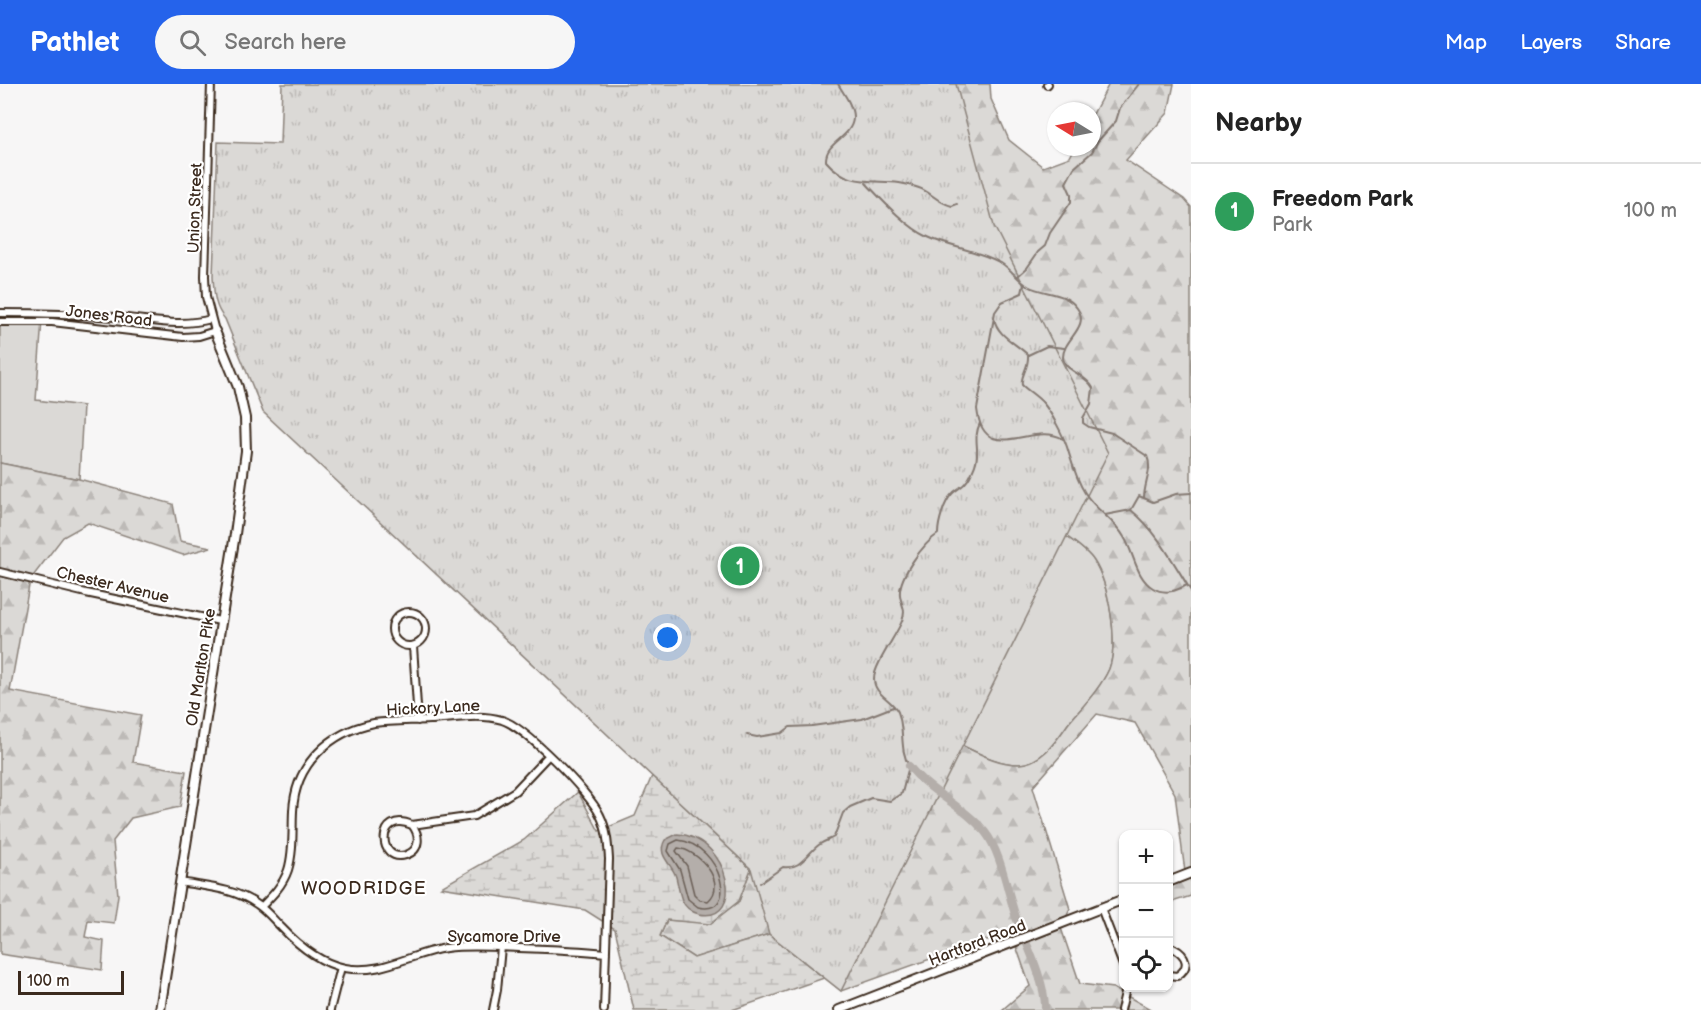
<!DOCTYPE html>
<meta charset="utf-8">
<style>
:root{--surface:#fff;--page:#f6f6f6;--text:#222;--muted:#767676;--line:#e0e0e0;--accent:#2563eb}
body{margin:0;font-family:"Balsamiq Sans",sans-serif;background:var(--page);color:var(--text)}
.controls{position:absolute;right:18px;bottom:18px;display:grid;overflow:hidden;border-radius:12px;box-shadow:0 2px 4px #0004}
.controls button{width:54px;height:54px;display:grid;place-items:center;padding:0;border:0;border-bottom:2px solid var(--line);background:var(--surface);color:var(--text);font:30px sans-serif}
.compass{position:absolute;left:1047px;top:18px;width:54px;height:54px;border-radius:50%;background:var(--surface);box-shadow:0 2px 4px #0004;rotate:280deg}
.scale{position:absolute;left:18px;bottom:15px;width:106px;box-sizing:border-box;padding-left:6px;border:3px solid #3b2a1e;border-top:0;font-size:16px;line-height:21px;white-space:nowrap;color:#3b2a1e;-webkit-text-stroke:4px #fff;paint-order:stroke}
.you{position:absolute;left:668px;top:554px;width:21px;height:21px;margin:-15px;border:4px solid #fff;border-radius:50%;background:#1a73e8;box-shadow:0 0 0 9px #1a73e833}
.badge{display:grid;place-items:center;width:39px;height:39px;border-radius:50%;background:var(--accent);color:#fff;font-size:20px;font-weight:700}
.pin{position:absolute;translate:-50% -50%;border:3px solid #fff;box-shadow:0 2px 6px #0006}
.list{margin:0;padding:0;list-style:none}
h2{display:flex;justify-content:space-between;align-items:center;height:78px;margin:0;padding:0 24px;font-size:26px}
h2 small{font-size:20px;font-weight:400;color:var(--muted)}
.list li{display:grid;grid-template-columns:39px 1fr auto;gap:18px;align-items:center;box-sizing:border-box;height:96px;padding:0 24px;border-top:2px solid var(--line)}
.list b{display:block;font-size:22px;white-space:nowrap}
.list p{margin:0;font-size:20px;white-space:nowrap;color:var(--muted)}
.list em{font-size:20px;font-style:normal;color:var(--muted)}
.icon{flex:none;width:33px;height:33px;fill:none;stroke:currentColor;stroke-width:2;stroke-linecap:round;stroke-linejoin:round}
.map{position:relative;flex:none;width:1191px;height:926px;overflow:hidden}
header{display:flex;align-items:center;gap:36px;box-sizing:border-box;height:84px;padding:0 30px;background:var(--accent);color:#fff}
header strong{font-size:28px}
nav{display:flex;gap:33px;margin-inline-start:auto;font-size:21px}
.search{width:420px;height:54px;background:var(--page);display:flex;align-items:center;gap:15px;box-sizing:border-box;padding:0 21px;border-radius:33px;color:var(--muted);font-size:22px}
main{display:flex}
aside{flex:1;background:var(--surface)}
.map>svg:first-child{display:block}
.grass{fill:#dbd9d6;stroke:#8b827a;stroke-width:1.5}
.forest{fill:url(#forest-firs);stroke:#8b827a;stroke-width:1.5;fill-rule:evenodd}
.wetland{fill:url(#wetland-marsh);stroke:#8b827a;stroke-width:1.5}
.park{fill:url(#park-tufts);stroke:#8b827a;stroke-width:1.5}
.water{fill:#b4aeaa;stroke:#847972;stroke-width:1.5}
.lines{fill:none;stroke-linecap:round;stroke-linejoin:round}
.shore{stroke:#6b5f56;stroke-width:1.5}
.stream{stroke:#847972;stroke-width:2}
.canal{stroke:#b4aeaa;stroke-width:8}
.minor-casing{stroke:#3b2a1e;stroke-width:10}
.tertiary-casing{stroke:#3b2a1e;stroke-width:12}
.minor{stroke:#fff;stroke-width:6}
.tertiary{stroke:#fff;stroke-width:8}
.labels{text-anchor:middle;stroke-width:4.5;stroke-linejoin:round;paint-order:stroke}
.street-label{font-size:16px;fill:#3b2a1e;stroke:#fff}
.neighbourhood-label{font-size:18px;letter-spacing:1.5px;fill:#3b2a1e;stroke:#fff}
</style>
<header>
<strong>Pathlet</strong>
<div class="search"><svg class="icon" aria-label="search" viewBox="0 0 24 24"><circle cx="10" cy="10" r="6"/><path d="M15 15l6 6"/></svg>Search here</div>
<nav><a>Map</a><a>Layers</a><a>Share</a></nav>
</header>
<main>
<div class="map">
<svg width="1191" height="926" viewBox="0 0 1191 926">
<defs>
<pattern id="forest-firs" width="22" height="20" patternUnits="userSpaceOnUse" patternTransform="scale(1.5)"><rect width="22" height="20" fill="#dbd9d6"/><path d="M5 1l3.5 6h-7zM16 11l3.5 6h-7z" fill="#bdbab7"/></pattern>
<pattern id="wetland-marsh" width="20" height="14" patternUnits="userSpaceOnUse" patternTransform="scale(1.5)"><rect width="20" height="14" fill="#dbd9d6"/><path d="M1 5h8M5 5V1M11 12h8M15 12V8" fill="none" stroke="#bdbab7"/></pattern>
<pattern id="park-tufts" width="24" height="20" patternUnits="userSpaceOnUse" patternTransform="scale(1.5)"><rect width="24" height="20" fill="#dbd9d6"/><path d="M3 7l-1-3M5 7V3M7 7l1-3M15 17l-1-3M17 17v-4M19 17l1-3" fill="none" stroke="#bdbab7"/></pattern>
</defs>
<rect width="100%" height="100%" fill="#f7f6f6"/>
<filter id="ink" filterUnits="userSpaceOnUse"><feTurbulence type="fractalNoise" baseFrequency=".0167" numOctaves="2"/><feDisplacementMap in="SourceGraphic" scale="12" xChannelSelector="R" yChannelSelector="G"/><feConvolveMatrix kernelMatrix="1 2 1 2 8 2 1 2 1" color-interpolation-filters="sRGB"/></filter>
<g filter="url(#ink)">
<path class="grass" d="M 0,235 L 42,236 L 36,316 L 83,322 L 79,395 L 0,379 Z
M 1063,450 C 1074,458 1087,466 1094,477 C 1109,500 1119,559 1109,585 C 1100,605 1082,623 1068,640 C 1056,657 1043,678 1020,680 C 999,681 978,669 959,660 Z"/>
<path class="forest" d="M 704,0 L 990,0 L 991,15 L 1009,56 L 1043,83 L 1070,73 L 1075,63 L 1092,63 L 1092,32 L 1109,0 L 1174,0 L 1168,29 L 1126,76 L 1184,115 L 1191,123 L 1191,812 L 1169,819 L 1169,803 L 1186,796 L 1175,710 L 1135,639 L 1097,630 L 1033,703 L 1070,825 L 1061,844 L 1080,900 L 1113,904 L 1152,926 L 1002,926 L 1030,902 L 1016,862 L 983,856 L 841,907 L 769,850 L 694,874 L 660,852 L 667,836 L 710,839 L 739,817 L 751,785 L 635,676 ZM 1063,450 C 1074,458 1087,466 1094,477 C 1109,500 1119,559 1109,585 C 1100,605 1082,623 1068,640 C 1056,657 1043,678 1020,680 C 999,681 978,669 959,660 Z
M 0,379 L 79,395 L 173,420 L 180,457 L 211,463 L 183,471 L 88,439 L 63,453 L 30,496 L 10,607 L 141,631 L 133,678 L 186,687 L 180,723 L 131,734 L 113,757 L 118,811 L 114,839 L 88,836 L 85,853 L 104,857 L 102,886 L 0,870 Z"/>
<path class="wetland" d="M 652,692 L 751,785 L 739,817 L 710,840 L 667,836 L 660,852 L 694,874 L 769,850 L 824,894 L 732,926 L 634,926 L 615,845 L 585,826 L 441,803 L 524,756 L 578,708 L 599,747 L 635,732 Z"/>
<path class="park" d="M 282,0 L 956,0 L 994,142 L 1108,369 L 841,907 L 769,850 L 751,785 L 263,328 L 225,235 C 214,223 214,208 213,192 L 218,58 L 280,60 Z"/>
<path class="water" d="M 677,750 C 731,753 746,840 699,830 C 691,828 685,823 682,816 C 679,809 678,800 676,793 C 672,779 656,772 665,756 Z"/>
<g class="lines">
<path class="shore" d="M 678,756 C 722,761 740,833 698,823 L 688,815 L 680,786 L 668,767 L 670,760 Z
M 678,764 C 698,766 729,799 708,817 L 700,816 L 694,810 L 687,782 L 676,767 Z"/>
<path class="stream" d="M 838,0 C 844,10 854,23 853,35 C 851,54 825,58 826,77 C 853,109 885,90 919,104 C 931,108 936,118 952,122 L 957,120
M 866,99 C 882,116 906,143 928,153 C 951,164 978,166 1001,179 C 1011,185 1020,198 1028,202 C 1044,211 1065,207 1077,224 C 1091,243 1063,255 1063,273 C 1063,287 1085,289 1093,304 L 1091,320 L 1083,334 L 1083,339 L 1089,343 L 1112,349 L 1147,372 C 1153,386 1144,399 1144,414
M 1018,192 L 1027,184 L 1038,168 L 1045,162 L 1050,149 L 1071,118 L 1071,110 L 1066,99 L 1074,84 L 1092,68 L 1098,57 L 1116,37 L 1120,24 L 1139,0
M 1024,200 L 1022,209 L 1002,218 L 995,228 L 977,325 C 984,384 1033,336 1063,355
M 994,234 C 997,252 1016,259 1028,271 C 1029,285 1020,291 1022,301 C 1028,307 1037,312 1043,319 C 1051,328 1063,351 1067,363 C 1072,379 1076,395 1085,409 C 1096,427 1114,435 1124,453 C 1134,469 1136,494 1153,504 C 1165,511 1176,507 1187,501
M 1028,271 L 1047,262 L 1064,264
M 1131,426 C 1157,447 1173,478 1191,507
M 1131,426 L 1139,412 L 1153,418 L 1176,410 L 1191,409
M 1105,431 L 1131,426
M 747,651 L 757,653 L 782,649 L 790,643 L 812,642 L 862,635 L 893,623
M 760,799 L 783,783 C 801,786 807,769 820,760 C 824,757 829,756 834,753 L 843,729 L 850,723 L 871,714 L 890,717 L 902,709 L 909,682 C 899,665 905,646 898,628 C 892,615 874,611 874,595 C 874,581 896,552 902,537 C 907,524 901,522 900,511 C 898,493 924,459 938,450 C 938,439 944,418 952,410 C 956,405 963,403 966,398 C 970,394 973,386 975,381 C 981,366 972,356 980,339"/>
<path class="canal" d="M 909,682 C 930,709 964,722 985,748 C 1002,769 1008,813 1018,839 C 1028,863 1046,900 1045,926"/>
<g class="minor-casing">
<path id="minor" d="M 1047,1 L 1048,0
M 0,229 C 39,229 77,230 115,233 C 149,235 178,244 211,235
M 0,238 L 52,238 L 183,253 L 199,252 L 215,247 L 206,213 L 205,192 L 211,0
M 0,488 L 86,509 L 220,537
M392 545a17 17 0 1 1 34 0a17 17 0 1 1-34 0Z
M 413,562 L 418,637
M 412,741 C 420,751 421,766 406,771 C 377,780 376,725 412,741 L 474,732 L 515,707 L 548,672
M 180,798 C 207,803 234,804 258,821 C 267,827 273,835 281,843 C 298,861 319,879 345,884 C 382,891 411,869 446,864 C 470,861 496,863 519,864 C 549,865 577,866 606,869
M 261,823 C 272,812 283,801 288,786 C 294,767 292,746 293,727 C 295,680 330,648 374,639 C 392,637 411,637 429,636 C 453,635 479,629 502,636 C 524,642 590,709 600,731 C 607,745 608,760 609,775 L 604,926
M 1101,824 L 1124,884
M 1168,866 L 1173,864 C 1187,871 1191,883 1177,892 L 1168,891
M 330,926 L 341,883
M 493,926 L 497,906 L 501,863
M 1121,926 L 1126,904"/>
</g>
<g class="tertiary-casing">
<path id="tertiary" d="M 1168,798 L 1191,789
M 160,926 L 235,450 L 246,367 L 245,334 L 238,303 L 215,247
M 839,926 L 1124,815"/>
</g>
<use href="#minor" class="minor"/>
<use href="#tertiary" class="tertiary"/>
</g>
</g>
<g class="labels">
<g class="street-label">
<text transform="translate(194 124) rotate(-88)" y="6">Union Street</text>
<text transform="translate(109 231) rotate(7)" y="6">Jones Road</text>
<text transform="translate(113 500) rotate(13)" y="6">Chester Avenue</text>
<text transform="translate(200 583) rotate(-81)" y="6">Old Marlton Pike</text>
<text transform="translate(433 623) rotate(-3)" y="6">Hickory Lane</text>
<text x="504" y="858">Sycamore Drive</text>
<text transform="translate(977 858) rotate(-21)" y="6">Hartford Road</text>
</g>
<g class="neighbourhood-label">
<text x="364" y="810">WOODRIDGE</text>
</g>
</g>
</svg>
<div class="controls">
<button>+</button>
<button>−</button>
<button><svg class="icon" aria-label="locate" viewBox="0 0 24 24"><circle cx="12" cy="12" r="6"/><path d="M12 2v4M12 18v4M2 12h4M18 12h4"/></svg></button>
</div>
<svg class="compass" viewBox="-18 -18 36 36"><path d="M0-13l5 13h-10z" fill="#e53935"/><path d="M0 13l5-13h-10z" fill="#767676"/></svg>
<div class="scale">100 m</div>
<div class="you"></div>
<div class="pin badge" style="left:740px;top:482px;background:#2e9e5b">1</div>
</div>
<aside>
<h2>Nearby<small></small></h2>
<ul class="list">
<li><span class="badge" style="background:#2e9e5b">1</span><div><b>Freedom Park</b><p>Park</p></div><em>100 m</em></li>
</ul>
</aside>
</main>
